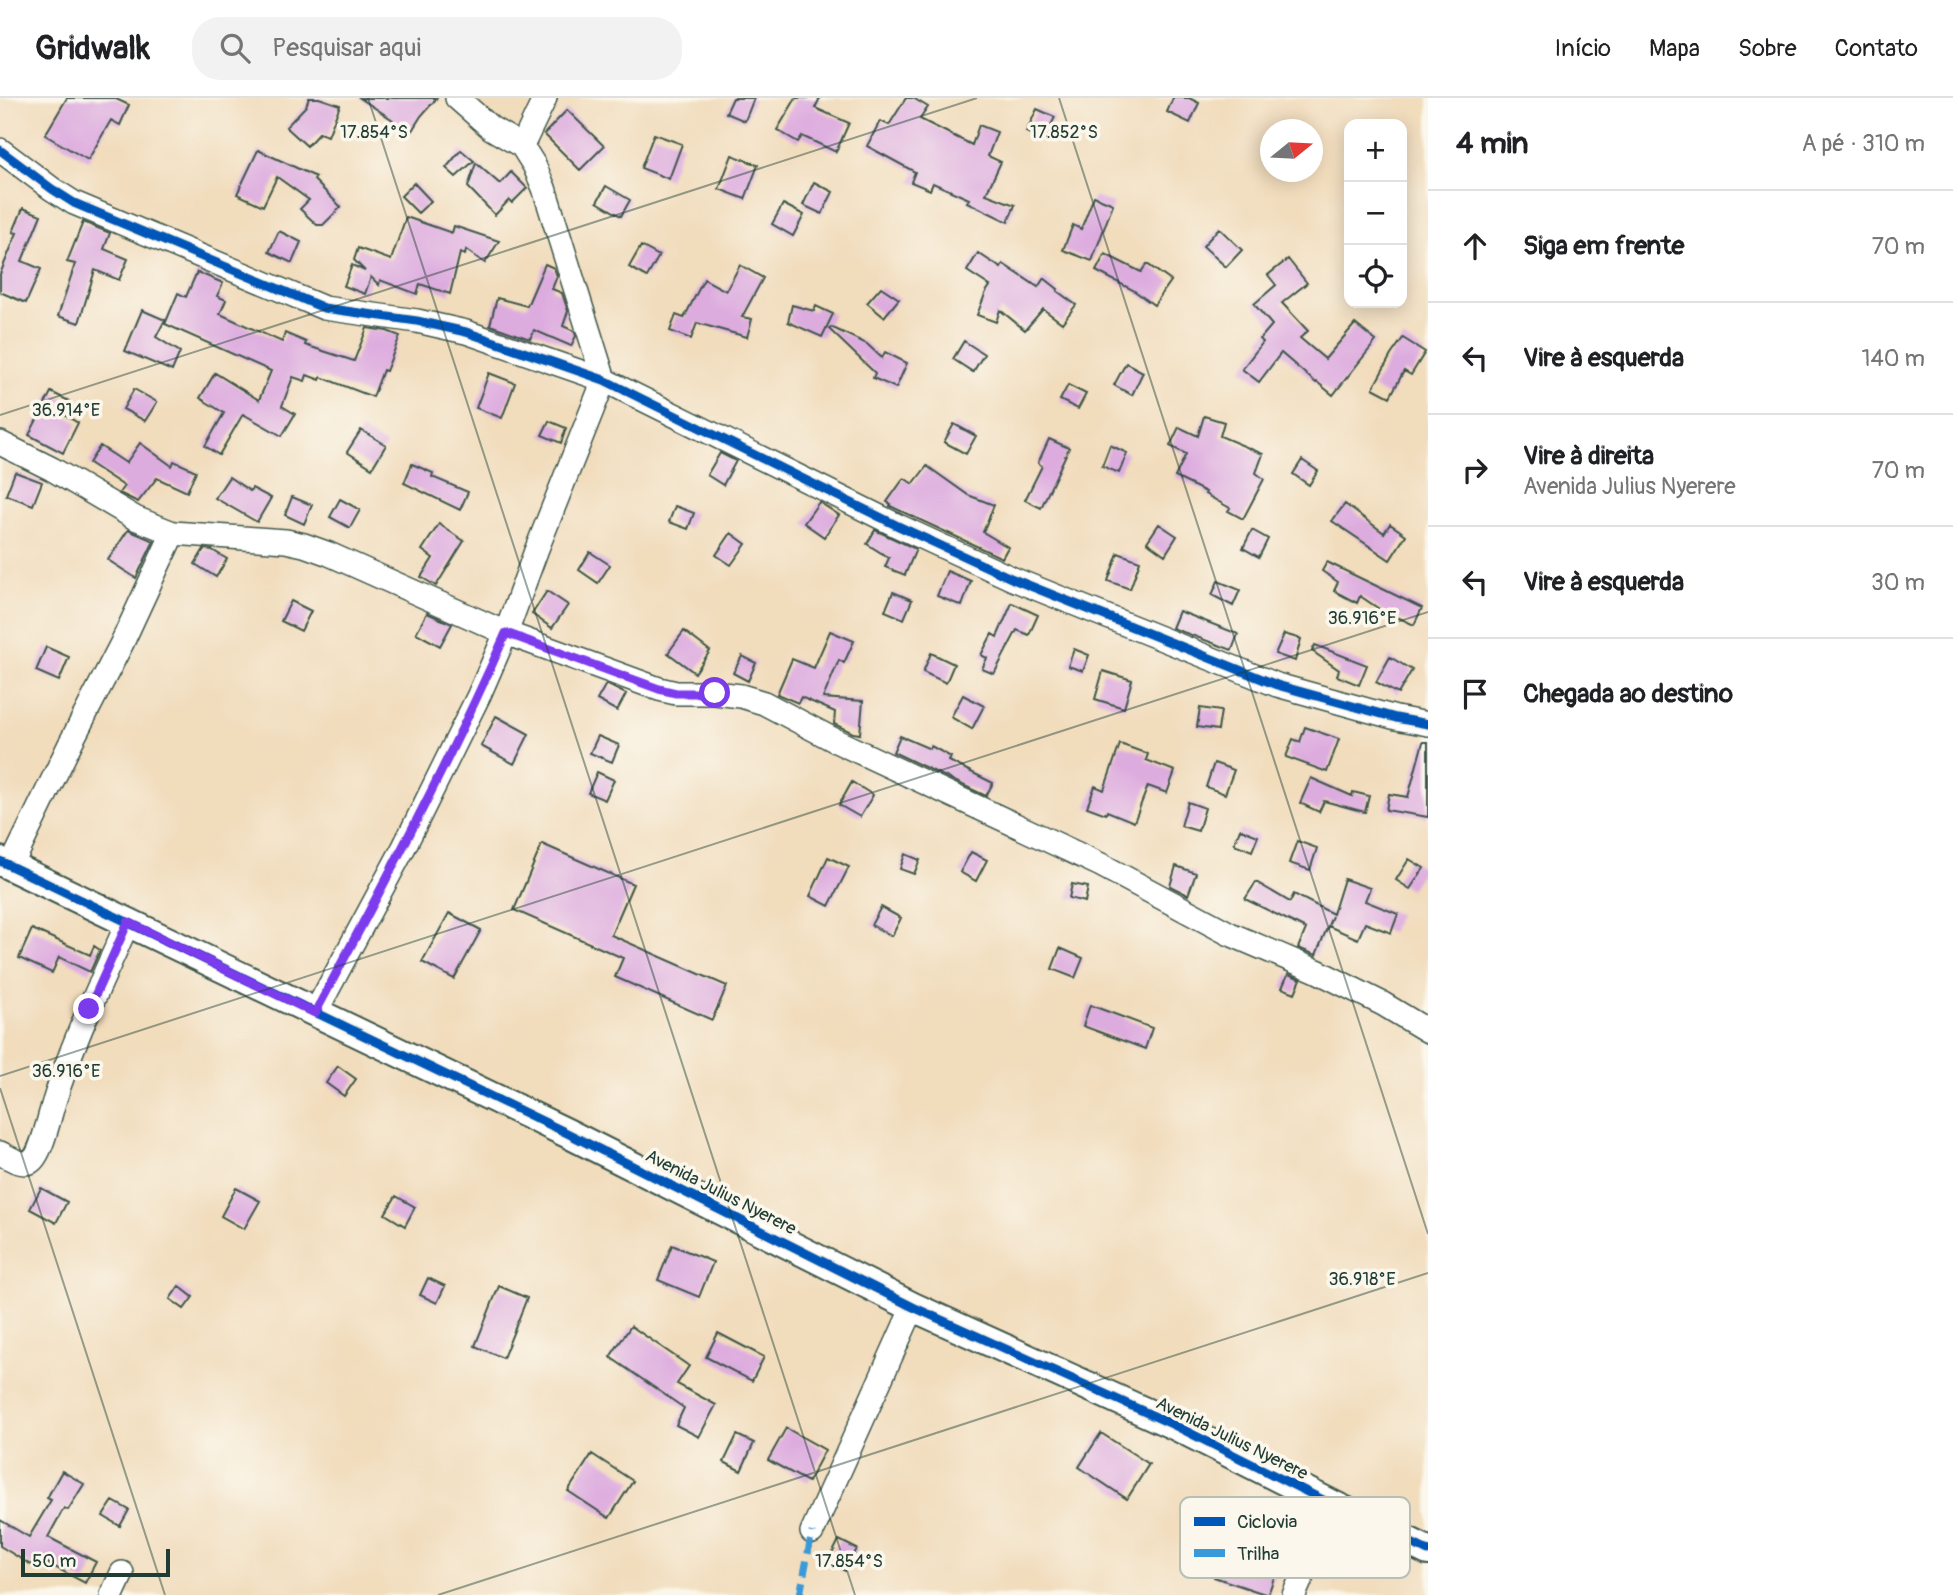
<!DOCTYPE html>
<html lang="pt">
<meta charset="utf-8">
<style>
:root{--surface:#fff;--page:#f2f2f2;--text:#202124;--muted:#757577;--line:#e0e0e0}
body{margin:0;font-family:Pangolin,sans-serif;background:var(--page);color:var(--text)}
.controls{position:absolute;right:21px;top:21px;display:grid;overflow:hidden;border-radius:14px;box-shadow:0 4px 18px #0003}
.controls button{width:63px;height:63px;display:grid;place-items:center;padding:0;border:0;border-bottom:2px solid var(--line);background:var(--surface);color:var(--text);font:35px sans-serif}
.compass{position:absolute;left:1260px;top:21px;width:63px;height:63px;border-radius:50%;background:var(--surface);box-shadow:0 4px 18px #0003;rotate:72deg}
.scale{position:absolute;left:21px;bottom:18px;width:149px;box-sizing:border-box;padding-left:7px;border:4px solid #1f3d34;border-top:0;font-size:19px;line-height:24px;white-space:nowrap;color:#1f3d34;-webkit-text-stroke:5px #fbf7ec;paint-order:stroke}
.stop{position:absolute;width:21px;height:21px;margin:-16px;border:5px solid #7c3aed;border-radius:50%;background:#fff}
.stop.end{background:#7c3aed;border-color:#fff;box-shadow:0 2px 7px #0008}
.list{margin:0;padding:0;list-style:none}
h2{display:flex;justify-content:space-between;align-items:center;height:91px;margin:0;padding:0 28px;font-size:30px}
h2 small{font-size:23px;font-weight:400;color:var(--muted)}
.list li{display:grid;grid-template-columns:46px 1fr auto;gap:21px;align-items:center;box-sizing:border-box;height:112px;padding:0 28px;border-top:2px solid var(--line)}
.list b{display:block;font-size:26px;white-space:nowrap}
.list p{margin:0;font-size:23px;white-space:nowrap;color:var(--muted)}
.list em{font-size:23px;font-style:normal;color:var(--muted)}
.icon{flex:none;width:38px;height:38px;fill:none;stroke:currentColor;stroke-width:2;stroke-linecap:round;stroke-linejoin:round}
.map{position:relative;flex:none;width:1428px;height:1497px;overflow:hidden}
header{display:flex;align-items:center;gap:42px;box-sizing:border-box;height:98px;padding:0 35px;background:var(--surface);border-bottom:2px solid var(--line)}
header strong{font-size:33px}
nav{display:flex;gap:38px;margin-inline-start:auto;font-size:24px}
.search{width:490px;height:63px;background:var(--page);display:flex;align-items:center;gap:18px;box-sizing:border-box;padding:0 24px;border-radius:28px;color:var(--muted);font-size:26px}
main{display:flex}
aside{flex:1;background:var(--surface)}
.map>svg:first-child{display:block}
.building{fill:#ddacdf}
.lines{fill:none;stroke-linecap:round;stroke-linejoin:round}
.minor-casing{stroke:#3e5548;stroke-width:26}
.tertiary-casing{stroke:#3e5548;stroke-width:32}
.minor{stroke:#fff;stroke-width:23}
.tertiary{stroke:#fff;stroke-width:28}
.quiet{stroke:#3a99d8;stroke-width:7;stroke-dasharray:14 7;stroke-linecap:butt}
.cycleway-casing{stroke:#fbf7ec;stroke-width:13}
.cycleway{stroke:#0057b8;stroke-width:9}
.route{stroke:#7c3aed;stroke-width:9}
.ticks{fill:none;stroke:#1f3d34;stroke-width:2;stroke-opacity:0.45}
.labels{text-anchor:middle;stroke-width:7;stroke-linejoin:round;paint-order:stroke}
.street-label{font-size:18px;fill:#1f3d34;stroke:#fbf7ec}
.key{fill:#fbf7ec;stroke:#b9bfb5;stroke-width:2}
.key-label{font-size:19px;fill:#1f3d34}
.ticks-label{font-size:18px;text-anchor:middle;fill:#1f3d34;stroke:#fbf7ec;stroke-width:7;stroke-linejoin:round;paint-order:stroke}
</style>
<header>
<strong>Gridwalk</strong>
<div class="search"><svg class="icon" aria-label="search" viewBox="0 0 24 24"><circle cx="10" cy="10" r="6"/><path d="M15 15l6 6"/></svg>Pesquisar aqui</div>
<nav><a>Início</a><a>Mapa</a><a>Sobre</a><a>Contato</a></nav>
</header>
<main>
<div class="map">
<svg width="1428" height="1497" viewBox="0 0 1428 1497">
<rect width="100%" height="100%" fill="#fbf7ec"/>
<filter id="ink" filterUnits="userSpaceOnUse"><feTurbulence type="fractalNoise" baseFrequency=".0143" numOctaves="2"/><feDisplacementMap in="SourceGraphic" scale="14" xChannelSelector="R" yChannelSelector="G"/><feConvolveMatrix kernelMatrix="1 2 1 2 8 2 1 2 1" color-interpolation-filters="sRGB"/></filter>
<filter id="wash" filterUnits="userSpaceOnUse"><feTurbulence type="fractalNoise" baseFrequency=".00686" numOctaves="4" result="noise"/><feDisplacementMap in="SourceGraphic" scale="28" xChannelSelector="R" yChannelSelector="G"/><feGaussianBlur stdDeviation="1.57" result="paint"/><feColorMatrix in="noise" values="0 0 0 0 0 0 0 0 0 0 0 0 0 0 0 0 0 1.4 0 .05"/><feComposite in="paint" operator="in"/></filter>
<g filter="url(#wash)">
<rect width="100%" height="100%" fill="#f1dcbc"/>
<g id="blocks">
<path class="building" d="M 67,0 L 114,0 L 129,7 L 120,27 L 111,22 L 88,62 L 45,37 Z
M 309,0 L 319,0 L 340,7 L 328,38 L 319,35 L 307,48 L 286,29 L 306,8 Z
M 360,0 L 437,0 L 421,18 L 411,34 Z
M 733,0 L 754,0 L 745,23 L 726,15 Z
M 796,0 L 820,0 L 815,10 L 849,25 L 836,54 L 802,38 L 798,44 L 777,32 Z
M 906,0 L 913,0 L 928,9 L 920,21 L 972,47 L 979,27 L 997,34 L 988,58 L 1001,64 L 986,96 L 1015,107 L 1008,124 L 967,104 L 969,101 L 933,85 L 930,92 L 911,84 L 915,74 L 867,48 L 880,23 L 889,27 Z
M 1173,0 L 1189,0 L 1199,5 L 1190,25 L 1167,14 Z
M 1037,11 L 1055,19 L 1044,42 L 1026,34 Z
M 567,12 L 604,48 L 580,72 L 544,36 Z
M 654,36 L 682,46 L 669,81 L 641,70 Z
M 258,52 L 316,79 L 314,82 L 341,109 L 323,127 L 317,127 L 300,111 L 309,102 L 277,79 L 263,108 L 237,96 Z
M 461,52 L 474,63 L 456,79 L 446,70 Z
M 732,57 L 758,67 L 745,101 L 719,91 Z
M 476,65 L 500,86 L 511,74 L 527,90 L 512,105 L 509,102 L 495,117 L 468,89 Z
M 814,84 L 833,94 L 822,116 L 803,107 Z
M 414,85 L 431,103 L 418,115 L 401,98 Z
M 606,88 L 630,102 L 621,118 L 597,104 Z
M 1094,98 L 1113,106 L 1092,163 L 1063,152 L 1073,127 L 1081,131 Z
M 783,106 L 804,117 L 793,138 L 772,126 Z
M 23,110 L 41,117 L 22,163 L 41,171 L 26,205 L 0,194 L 0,176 L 17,135 L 13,134 Z
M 406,119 L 452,135 L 454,128 L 499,143 L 485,165 L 466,152 L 465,157 L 460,155 L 450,196 L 420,186 L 417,196 L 380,182 L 379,187 L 371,179 L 365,196 L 344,188 L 352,167 L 365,173 L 354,162 L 358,150 L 391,162 Z
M 83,124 L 110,135 L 104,151 L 128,161 L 119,182 L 95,172 L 79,225 L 58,218 L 75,166 L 67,164 Z
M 1219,130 L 1242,152 L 1226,169 L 1203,148 Z
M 279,133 L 301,144 L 292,165 L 269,154 Z
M 641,148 L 659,158 L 647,179 L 629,169 Z
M 978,155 L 1001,170 L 1003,166 L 1038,189 L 1044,180 L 1058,191 L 1057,193 L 1076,207 L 1062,225 L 1043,211 L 1025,232 L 1000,212 L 996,224 L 977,217 L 986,194 L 990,188 L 967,173 Z
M 1105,156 L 1141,174 L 1147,166 L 1171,183 L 1154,207 L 1133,192 L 1096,173 Z
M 1288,161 L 1307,185 L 1282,205 L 1308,233 L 1300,240 L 1325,261 L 1355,226 L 1376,243 L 1333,297 L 1317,284 L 1316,285 L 1281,255 L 1259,284 L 1242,271 L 1263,244 L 1260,241 L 1272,227 L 1254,206 L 1276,187 L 1268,177 Z
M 545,166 L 554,170 L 557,178 L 552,191 L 562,195 L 568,213 L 563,228 L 574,233 L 576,238 L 571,248 L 534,232 L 530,241 L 490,227 L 497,200 L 527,208 Z
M 740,167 L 763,180 L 742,219 L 752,221 L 747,239 L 697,225 L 691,241 L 670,233 L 676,217 L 684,220 L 704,181 L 726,193 Z
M 197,174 L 223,185 L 217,198 L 226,202 L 220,216 L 282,244 L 285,235 L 306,244 L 305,247 L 354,263 L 367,230 L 387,233 L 400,238 L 386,273 L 383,272 L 373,299 L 321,279 L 320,282 L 307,277 L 305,283 L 293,279 L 282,308 L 295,316 L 282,338 L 243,316 L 219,357 L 205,348 L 224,315 L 200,300 L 215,275 L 259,302 L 271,273 L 165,226 L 178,195 L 186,199 Z
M 881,189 L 899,201 L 884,219 L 867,205 Z
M 792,207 L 814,213 L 816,208 L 833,216 L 822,239 L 788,224 Z
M 142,212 L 165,222 L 156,239 L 180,254 L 172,273 L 125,253 Z
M 831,229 L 867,246 L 882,260 L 885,254 L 907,265 L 896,290 L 873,280 L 875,275 L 829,231 Z
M 1403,240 L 1425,254 L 1411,277 L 1404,273 L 1390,299 L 1373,290 L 1391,257 Z
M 964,243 L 984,256 L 973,274 L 953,261 Z
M 1126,265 L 1143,274 L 1132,297 L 1114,287 Z
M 489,275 L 515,285 L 502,320 L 476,310 Z
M 1068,287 L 1086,296 L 1078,311 L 1060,302 Z
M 134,291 L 157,304 L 145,323 L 123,311 Z
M 51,294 L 69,303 L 63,316 L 78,325 L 63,355 L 29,337 Z
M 1204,318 L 1224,324 L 1220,338 L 1263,356 L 1256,375 L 1264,381 L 1243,421 L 1228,413 L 1230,410 L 1205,396 L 1206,394 L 1175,379 L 1186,356 L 1170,348 L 1179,329 L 1198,338 Z
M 549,323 L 566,330 L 561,345 L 542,337 Z
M 954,326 L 976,338 L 966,356 L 944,344 Z
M 361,332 L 386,347 L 372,370 L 347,354 Z
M 1049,341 L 1069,350 L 1041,410 L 1025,402 L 1042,368 L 1038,365 Z
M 140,345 L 172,368 L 174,363 L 196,373 L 187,394 L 157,380 L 138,404 L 119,395 L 124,388 L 89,365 L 100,348 L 126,365 Z
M 1110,347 L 1127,355 L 1119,375 L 1102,368 Z
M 720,355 L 736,363 L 723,387 L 707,377 Z
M 1302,362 L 1318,373 L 1309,387 L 1293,376 Z
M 412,366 L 433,375 L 432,379 L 468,394 L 460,412 L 404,385 Z
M 927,368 L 968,397 L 994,407 L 983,434 L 1008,449 L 1002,460 L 890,408 L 891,406 L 887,404 L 904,380 L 913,386 Z
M 15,374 L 42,384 L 33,407 L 6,397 Z
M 229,379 L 250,393 L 252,390 L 271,400 L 257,424 L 215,400 Z
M 292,399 L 312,407 L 304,426 L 285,417 Z
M 340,401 L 360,412 L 350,430 L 330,419 Z
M 819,404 L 839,417 L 824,439 L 804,425 Z
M 1345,406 L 1384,435 L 1390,426 L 1406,437 L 1390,462 L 1332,423 Z
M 675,408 L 694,415 L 688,431 L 669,424 Z
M 439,426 L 464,443 L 436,488 L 421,479 L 433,460 L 422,452 Z
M 1159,426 L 1177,438 L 1165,457 L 1147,444 Z
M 128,432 L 154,443 L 136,480 L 108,462 Z
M 875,432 L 916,451 L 905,477 L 885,469 L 889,460 L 867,446 Z
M 1252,432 L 1268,441 L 1259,459 L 1243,450 Z
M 731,435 L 746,446 L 731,467 L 716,457 Z
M 204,451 L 212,452 L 227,461 L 216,479 L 195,466 Z
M 590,454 L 610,467 L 598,485 L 579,472 Z
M 1118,455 L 1140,463 L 1130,491 L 1108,483 Z
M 1327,464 L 1422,510 L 1414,527 L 1393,517 L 1391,519 L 1360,498 L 1357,505 L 1334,493 L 1338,484 L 1322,473 Z
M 947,473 L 971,483 L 962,508 L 937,498 Z
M 1218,483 L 1240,492 L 1233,508 L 1212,497 Z
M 547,493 L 568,507 L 552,530 L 532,516 Z
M 893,494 L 912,502 L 904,521 L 885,513 Z
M 291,503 L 311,513 L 301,533 L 281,523 Z
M 1012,505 L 1038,517 L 1029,537 L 1017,532 L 994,576 L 982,571 L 987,560 L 981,557 L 992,536 L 997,539 Z
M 1179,513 L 1238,536 L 1232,552 L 1172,530 Z
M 427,515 L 452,526 L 440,548 L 416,535 Z
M 684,533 L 710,553 L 695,575 L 668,555 Z
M 830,533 L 854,543 L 844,565 L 839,562 L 823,600 L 863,603 L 860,636 L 853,635 L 834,626 L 835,614 L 801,599 L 798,605 L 777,596 L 792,561 L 814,570 Z
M 1284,536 L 1301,541 L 1295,563 L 1275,556 Z
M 1315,547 L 1367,567 L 1359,587 L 1337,578 L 1339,572 L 1312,553 Z
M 46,549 L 69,559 L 59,583 L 36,573 Z
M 1074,551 L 1089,557 L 1083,573 L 1068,568 Z
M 931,555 L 954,566 L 946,585 L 923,574 Z
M 742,558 L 756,565 L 748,583 L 733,575 Z
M 1390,559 L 1412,572 L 1398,596 L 1376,584 Z
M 1103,573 L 1132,582 L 1124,610 L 1095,601 Z
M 606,586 L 626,596 L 617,613 L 597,602 Z
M 963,597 L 984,608 L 972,631 L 951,619 Z
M 1200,610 L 1221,613 L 1218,632 L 1197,629 Z
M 496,618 L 529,636 L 514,666 L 481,648 Z
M 1305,629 L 1339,641 L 1327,674 L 1286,659 L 1293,641 L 1300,644 Z
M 598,638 L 619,647 L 612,664 L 590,655 Z
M 900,638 L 930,651 L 931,648 L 951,659 L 949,663 L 993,685 L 986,698 L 893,654 Z
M 1423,644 L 1428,644 L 1428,719 L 1386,712 L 1389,696 L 1408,699 Z
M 1120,646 L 1148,656 L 1146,662 L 1175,673 L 1167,695 L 1148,688 L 1134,724 L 1107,713 L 1106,716 L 1087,709 L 1095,688 L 1104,692 Z
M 1214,665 L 1234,672 L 1225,696 L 1206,689 Z
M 597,674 L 614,682 L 605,702 L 588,695 Z
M 1311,680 L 1352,698 L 1353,694 L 1369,698 L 1365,714 L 1324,703 L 1319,714 L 1300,705 Z
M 852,684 L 873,697 L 860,719 L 839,707 Z
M 1188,704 L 1205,710 L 1198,733 L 1181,728 Z
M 1240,731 L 1258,738 L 1252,753 L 1234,746 Z
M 1297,743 L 1317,750 L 1310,772 L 1289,765 Z
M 542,746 L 633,786 L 611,837 L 727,888 L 712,922 L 615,879 L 623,860 L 514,812 Z
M 971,754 L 987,762 L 976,783 L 960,774 Z
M 905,756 L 920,762 L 914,776 L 900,771 Z
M 828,759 L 849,769 L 829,808 L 810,798 Z
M 1409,761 L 1424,770 L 1410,791 L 1396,782 Z
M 1176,768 L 1196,775 L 1188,797 L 1170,788 Z
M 1344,781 L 1370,790 L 1365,803 L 1398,816 L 1391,835 L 1365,825 L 1358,841 L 1328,828 L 1332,818 L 1316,857 L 1298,850 L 1306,831 L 1245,801 L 1256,784 L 1290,804 L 1294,796 L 1333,816 Z
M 1072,786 L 1088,789 L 1085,804 L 1069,800 Z
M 881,809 L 901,820 L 892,838 L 871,827 Z
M 449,815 L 481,832 L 454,881 L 422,864 Z
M 32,831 L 90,857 L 94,848 L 100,852 L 90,874 L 59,859 L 52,875 L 19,860 Z
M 1060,850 L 1083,860 L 1075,880 L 1052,871 Z
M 1288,876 L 1301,881 L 1295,895 L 1282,890 Z
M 1090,907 L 1152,930 L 1145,951 L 1083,928 Z
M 338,968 L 356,981 L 344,998 L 326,985 Z
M 41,1090 L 67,1104 L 56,1125 L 30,1111 Z
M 236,1090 L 260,1103 L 244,1131 L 221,1118 Z
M 396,1098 L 415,1109 L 405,1128 L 385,1116 Z
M 672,1147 L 713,1164 L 699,1199 L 658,1182 Z
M 428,1180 L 445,1188 L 437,1205 L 420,1197 Z
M 179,1188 L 193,1199 L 184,1211 L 170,1201 Z
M 499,1188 L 527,1200 L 503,1260 L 475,1248 Z
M 631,1228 L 689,1268 L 677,1286 L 716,1307 L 699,1339 L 676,1327 L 684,1310 L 610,1259 Z
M 718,1235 L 764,1259 L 752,1283 L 706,1259 Z
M 786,1330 L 825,1352 L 808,1384 L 768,1362 Z
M 1101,1335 L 1149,1366 L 1127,1401 L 1079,1369 Z
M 737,1337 L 754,1345 L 741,1373 L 724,1364 Z
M 592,1356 L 633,1383 L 609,1420 L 568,1393 Z
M 62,1373 L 84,1386 L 68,1412 L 64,1410 L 48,1439 L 96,1464 L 85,1485 L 36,1459 L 31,1467 L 0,1448 L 0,1422 L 29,1439 L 51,1402 L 47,1400 Z
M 113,1403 L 129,1412 L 120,1428 L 103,1418 Z
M 839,1442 L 857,1451 L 845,1473 L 828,1464 Z
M 1226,1444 L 1280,1462 L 1268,1497 L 1214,1479 Z"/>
</g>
</g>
<g filter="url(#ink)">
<use href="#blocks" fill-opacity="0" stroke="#3e5548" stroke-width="2"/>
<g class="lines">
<g class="minor-casing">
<path id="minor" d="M 522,48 L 545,0
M 0,52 L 52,91 L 74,105 L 324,210 L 417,223 L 466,234 L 604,282 L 896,427 L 1013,481 L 1277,587 L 1396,620 L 1428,626
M 0,345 L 52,371 L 135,420 L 173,435 L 122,545 L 71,644 L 11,768
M 173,435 L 286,443 L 304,447 L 329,456 L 506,535 L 659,591 L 676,595 L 715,595 L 741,598 L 764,605 L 838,644 L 1101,767 L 1230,836 L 1317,873 L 1383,906 L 1428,933
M 315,915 L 403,751 L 479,597 L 506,535 L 536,453 L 604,282 L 544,90 L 534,67 L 522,48 L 491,30 L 457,0
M 0,1055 C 8,1059 21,1068 30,1064 C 41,1059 50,1016 54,1004 C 73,942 102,883 128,824
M 812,1434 L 913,1209
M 112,1497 L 122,1475
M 1294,1497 L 1333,1407"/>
</g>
<g class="tertiary-casing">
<path id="tertiary" d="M 0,763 L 567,1035 L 913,1209 L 1176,1328 L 1333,1407 L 1428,1453"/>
</g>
<use href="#minor" class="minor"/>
<use href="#tertiary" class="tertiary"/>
<path class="quiet" d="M 800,1497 L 812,1434"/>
<g class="cycleway-casing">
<path id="cycleway" d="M 0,52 L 52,91 L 74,105 L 324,210 L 417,223 L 466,234 L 604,282 L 896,427 L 1013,481 L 1277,587 L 1396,620 L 1428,626
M 0,763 L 567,1035 L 913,1209 L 1176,1328 L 1333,1407 L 1428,1453"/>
</g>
<use href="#cycleway" class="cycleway"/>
</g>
</g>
<g class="lines" filter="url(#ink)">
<path class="route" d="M 89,911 L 128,824 L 315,915 C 382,790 449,665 506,535 L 659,591 L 676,595 L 715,595"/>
</g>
<path class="ticks" d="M 368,0 L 855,1497M 1059,0 L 1428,1136M 0,317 L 977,0M 0,978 L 1428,514M 0,990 L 165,1497M 438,1497 L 1428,1175"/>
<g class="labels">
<g class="street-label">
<text transform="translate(721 1094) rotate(27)" y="6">Avenida Julius Nyerere</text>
<text transform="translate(1232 1340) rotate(26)" y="6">Avenida Julius Nyerere</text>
</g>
</g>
<rect x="1180" y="1399" width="230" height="81" rx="10" class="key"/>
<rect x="1194" y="1419" width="31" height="9" fill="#0057b8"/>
<rect x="1194" y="1451" width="31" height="8" fill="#3a99d8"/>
<g class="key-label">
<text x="1237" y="1430">Ciclovia</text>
<text x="1237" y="1462">Trilha</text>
</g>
<g class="ticks-label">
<text x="374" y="40">17.854°S</text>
<text x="1064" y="40">17.852°S</text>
<text x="66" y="318">36.914°E</text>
<text x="1362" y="526">36.916°E</text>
<text x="66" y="979">36.916°E</text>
<text x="1362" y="1187">36.918°E</text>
<text x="849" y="1469">17.854°S</text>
</g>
</svg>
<div class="controls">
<button>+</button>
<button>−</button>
<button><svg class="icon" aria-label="locate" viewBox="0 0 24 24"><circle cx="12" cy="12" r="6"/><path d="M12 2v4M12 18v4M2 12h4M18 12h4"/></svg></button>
</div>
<svg class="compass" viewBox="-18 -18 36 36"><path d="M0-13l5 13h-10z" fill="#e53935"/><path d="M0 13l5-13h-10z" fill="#757577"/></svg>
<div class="scale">50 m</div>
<div class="stop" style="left:715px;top:595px"></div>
<div class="stop end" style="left:89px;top:911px"></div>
</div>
<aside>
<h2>4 min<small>A pé · 310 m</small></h2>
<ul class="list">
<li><svg class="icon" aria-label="ahead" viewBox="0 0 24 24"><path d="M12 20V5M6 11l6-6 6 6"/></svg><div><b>Siga em frente</b></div><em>70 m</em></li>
<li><svg class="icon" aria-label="left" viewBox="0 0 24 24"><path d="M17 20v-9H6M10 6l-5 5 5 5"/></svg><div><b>Vire à esquerda</b></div><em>140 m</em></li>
<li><svg class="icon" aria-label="right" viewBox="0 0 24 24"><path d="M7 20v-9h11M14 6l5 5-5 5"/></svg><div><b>Vire à direita</b><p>Avenida Julius Nyerere</p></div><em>70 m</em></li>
<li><svg class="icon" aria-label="left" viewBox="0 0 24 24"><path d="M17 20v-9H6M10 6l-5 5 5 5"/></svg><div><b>Vire à esquerda</b></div><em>30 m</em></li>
<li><svg class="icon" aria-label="arrive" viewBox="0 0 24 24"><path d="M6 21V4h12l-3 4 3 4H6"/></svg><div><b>Chegada ao destino</b></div></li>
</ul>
</aside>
</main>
